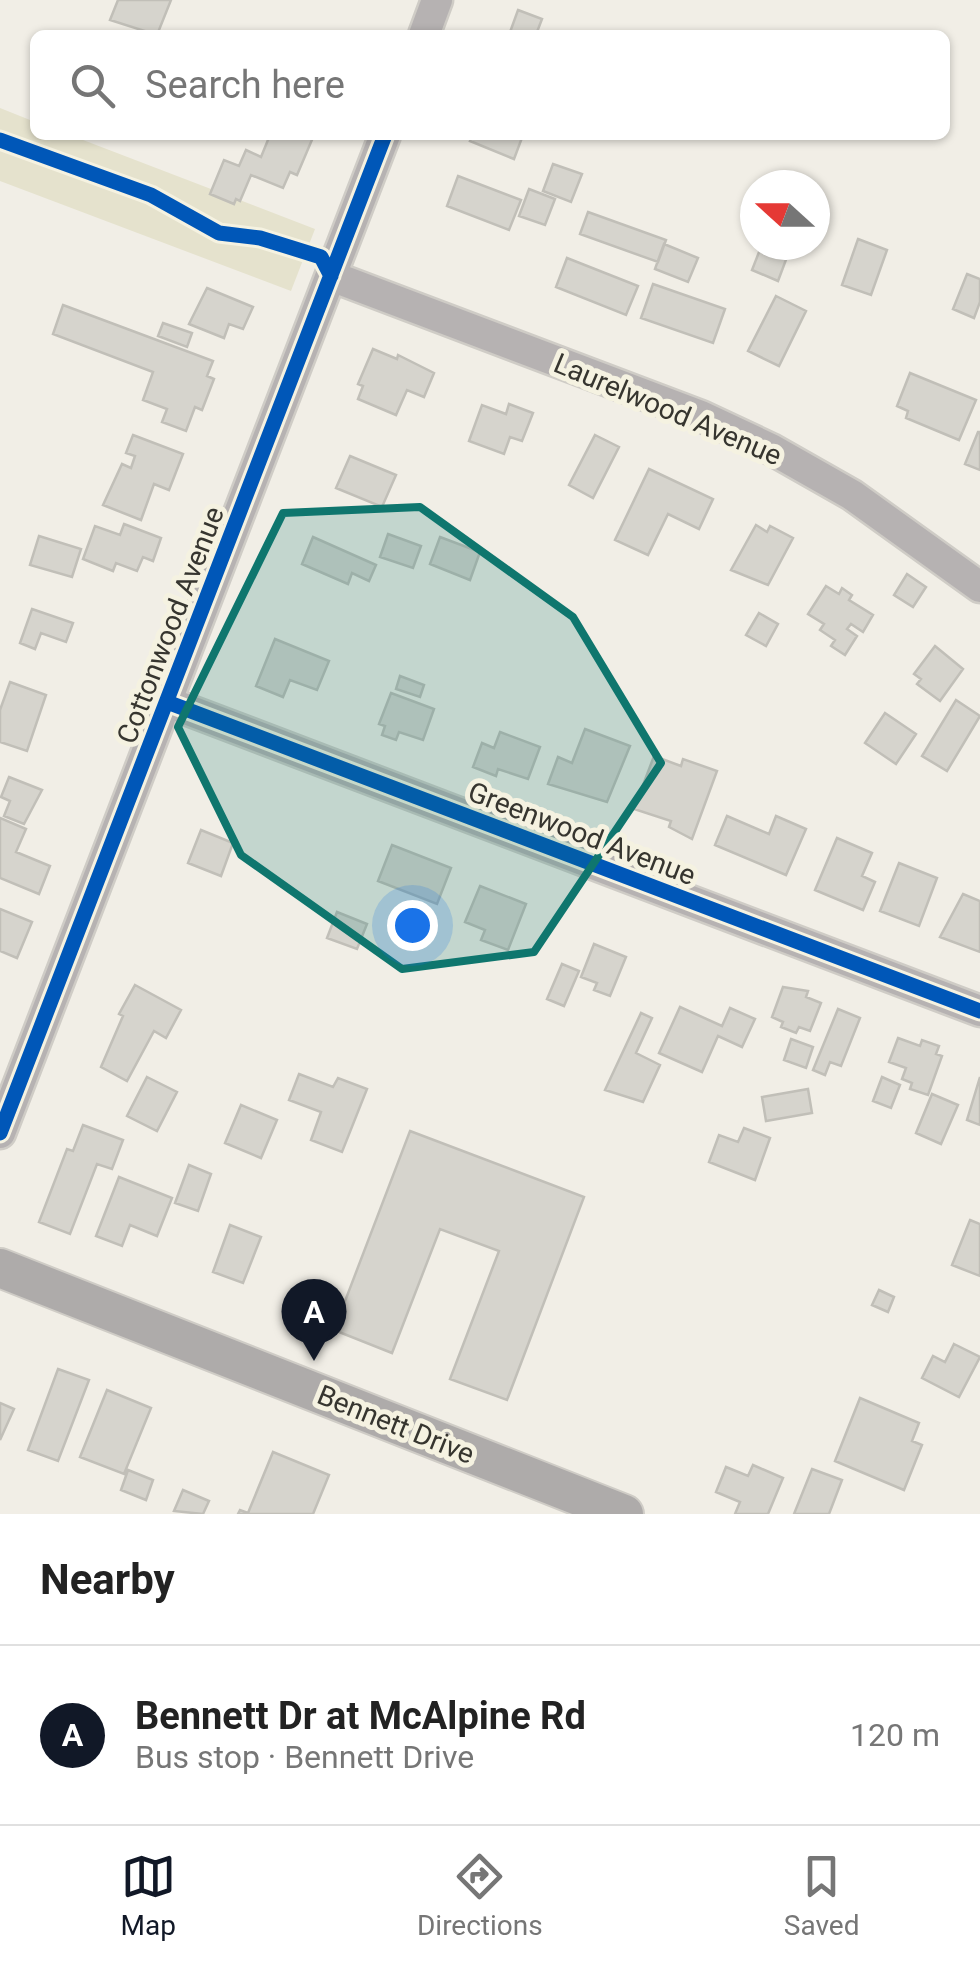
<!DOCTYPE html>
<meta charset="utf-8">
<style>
:root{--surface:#fff;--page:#f6f6f6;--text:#222;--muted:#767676;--line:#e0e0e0;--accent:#111827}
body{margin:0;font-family:Roboto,sans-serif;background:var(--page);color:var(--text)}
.compass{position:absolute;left:740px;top:170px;width:90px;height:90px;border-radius:50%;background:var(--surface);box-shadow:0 2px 8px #0004;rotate:291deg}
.you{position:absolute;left:412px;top:925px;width:35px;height:35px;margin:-25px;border:8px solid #fff;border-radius:50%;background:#1a73e8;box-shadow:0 0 0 15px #1a73e833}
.badge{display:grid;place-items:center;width:65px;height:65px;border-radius:50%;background:var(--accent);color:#fff;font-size:32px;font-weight:700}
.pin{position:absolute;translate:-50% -82px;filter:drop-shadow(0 2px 5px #0008)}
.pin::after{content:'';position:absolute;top:52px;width:35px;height:30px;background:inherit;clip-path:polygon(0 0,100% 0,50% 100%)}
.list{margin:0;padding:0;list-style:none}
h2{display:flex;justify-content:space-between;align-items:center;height:130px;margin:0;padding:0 40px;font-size:42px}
h2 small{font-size:32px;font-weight:400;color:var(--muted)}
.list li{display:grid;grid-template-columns:65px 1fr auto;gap:30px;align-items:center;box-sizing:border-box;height:180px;padding:0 40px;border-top:2px solid var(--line)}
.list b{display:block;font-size:38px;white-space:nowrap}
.list p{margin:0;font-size:32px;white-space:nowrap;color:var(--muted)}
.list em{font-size:32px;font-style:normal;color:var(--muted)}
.icon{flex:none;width:55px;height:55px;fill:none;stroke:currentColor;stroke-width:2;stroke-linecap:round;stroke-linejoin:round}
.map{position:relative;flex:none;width:980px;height:1514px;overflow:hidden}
.search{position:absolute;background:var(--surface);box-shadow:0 2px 8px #0004;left:30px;right:30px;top:30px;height:110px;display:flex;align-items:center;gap:25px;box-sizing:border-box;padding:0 35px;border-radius:15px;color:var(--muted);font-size:38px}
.sheet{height:310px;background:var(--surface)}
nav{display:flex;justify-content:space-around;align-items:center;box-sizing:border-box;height:140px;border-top:2px solid var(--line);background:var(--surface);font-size:28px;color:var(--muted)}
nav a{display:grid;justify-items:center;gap:5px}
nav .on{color:var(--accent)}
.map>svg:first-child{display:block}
.green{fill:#e5e2cd}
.building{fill:#d6d4cd;stroke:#c1bfb8;stroke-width:2.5}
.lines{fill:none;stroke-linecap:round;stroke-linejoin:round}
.minor-casing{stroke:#cfccc6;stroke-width:35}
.major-casing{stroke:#cfccc6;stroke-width:42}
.minor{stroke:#b6b2b2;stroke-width:30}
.major{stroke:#aeabaa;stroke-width:38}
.cycleway-casing{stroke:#f5f2e1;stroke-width:21}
.cycleway{stroke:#0057b8;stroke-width:15}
.marked{fill:#0f766e;fill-opacity:0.2;stroke:#0f766e;stroke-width:8;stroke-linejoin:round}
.labels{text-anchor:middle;stroke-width:10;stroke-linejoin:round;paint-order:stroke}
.street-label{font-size:28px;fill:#36352f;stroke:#f5f2e1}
</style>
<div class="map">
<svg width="980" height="1514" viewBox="0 0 980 1514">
<rect width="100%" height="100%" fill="#f1eee6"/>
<path class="green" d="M 0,108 L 35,122 L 35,135 L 70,135 L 315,229 L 291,291 L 0,181 Z"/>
<path class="building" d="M 118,0 L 171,0 L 157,35 L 110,20 Z
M 518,10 L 542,19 L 537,32 L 547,35 L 509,35 Z
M 270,135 L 314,135 L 297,175 L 290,172 L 283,188 L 251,175 L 240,201 L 236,199 L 234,204 L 210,194 L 224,160 L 239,166 L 246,150 L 261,157 Z
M 473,135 L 523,135 L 514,159 L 470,141 Z
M 553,164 L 582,174 L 571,202 L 543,191 Z
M 458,176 L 521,200 L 509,230 L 447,206 Z
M 529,189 L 555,199 L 545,225 L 519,216 Z
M 588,212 L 666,240 L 658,262 L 580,234 Z
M 858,239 L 887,250 L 871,295 L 842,285 Z
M 664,244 L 698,258 L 688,282 L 655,269 Z
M 761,247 L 787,257 L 778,281 L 752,270 Z
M 567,258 L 638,286 L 626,315 L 556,287 Z
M 967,274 L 980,279 L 980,302 L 974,318 L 953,309 Z
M 653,284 L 725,309 L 713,343 L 641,318 Z
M 207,288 L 253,307 L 243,329 L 229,324 L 224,338 L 189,324 Z
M 776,296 L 806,311 L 779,366 L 748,351 Z
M 63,305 L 213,361 L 207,376 L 214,379 L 202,410 L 195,407 L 186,431 L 162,422 L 167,409 L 143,400 L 153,372 L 53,334 Z
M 163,323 L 192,333 L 187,347 L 158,336 Z
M 373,349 L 397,359 L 398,355 L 434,373 L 424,397 L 407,390 L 396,415 L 358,399 L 363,386 L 358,384 Z
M 910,373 L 976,400 L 959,440 L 906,418 L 908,411 L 897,406 Z
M 509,404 L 533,413 L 522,441 L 510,437 L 504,454 L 469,441 L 482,405 L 506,414 Z
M 978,432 L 980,432 L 980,470 L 965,464 Z
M 133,435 L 183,454 L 169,490 L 154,484 L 141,520 L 103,505 L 122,464 L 131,468 L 135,456 L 126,453 Z
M 595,435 L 619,447 L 593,498 L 569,485 Z
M 350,456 L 396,475 L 382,507 L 336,488 Z
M 649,469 L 713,499 L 699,529 L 668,514 L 648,555 L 615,540 Z
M 124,524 L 161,538 L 153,561 L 143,557 L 137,571 L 116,563 L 113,571 L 83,559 L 95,526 L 120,535 Z
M 756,525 L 767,532 L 770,526 L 793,538 L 768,585 L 731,570 Z
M 388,534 L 421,546 L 413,568 L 380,557 Z
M 39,536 L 81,549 L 72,577 L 30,565 Z
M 313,537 L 376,565 L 369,581 L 352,573 L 348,584 L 302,564 Z
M 440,537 L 480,552 L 470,580 L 430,564 Z
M 907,574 L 926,587 L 913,607 L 894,595 Z
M 826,586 L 839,594 L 842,588 L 852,595 L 849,600 L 873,615 L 863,632 L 851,624 L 847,629 L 857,636 L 845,655 L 831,646 L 835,640 L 820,630 L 824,624 L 808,614 Z
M 32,609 L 73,623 L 66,642 L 41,633 L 35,649 L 20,643 Z
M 759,613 L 778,624 L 766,646 L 746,635 Z
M 275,639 L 329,661 L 317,690 L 290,680 L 283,697 L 256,686 Z
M 935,646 L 963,669 L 940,701 L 917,684 L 921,679 L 914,674 Z
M 400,676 L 424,685 L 420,697 L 396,689 Z
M 10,682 L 46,695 L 27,751 L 0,742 L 0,710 Z
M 391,693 L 434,709 L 423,740 L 399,732 L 396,740 L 382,735 L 385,726 L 379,724 Z
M 956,700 L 980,716 L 947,771 L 922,756 Z
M 885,713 L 916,734 L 896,764 L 865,743 Z
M 585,729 L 630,746 L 607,802 L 548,784 L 558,757 L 572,763 Z
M 500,732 L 540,747 L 528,779 L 498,769 L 496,776 L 473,767 L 482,743 L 494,748 Z
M 654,756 L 681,766 L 683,759 L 717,771 L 692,839 L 669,827 L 671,821 L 634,809 Z
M 9,777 L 42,790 L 24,824 L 4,816 L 10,801 L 1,797 Z
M 727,816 L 769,834 L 776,816 L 806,829 L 786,875 L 715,845 Z
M 0,818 L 26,829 L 16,852 L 50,866 L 39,894 L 0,878 Z
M 201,830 L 233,843 L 221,876 L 188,863 Z
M 837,838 L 872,853 L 862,876 L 875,882 L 863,910 L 815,890 Z
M 392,845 L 451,868 L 437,904 L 378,881 Z
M 899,863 L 937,878 L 919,926 L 880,911 Z
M 480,886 L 526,904 L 508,950 L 481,940 L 485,930 L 465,922 Z
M 963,894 L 980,901 L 980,952 L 940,937 Z
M 0,909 L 32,922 L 17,958 L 0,951 Z
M 337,912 L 367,924 L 357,949 L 327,938 Z
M 594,944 L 626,957 L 610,996 L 594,990 L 597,983 L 581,977 Z
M 562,964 L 579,971 L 564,1006 L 547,999 Z
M 135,985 L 181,1010 L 166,1038 L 154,1031 L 127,1081 L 101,1067 L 123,1016 L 119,1014 Z
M 783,987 L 808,991 L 806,997 L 821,1003 L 810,1031 L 799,1027 L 796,1033 L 781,1027 L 783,1022 L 772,1017 Z
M 680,1007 L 722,1026 L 730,1008 L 755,1019 L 742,1047 L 718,1036 L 702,1072 L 659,1053 Z
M 838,1009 L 860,1018 L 841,1066 L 830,1062 L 825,1075 L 813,1070 Z
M 641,1013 L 652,1018 L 636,1053 L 660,1065 L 643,1102 L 605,1090 Z
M 898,1038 L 920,1046 L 922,1040 L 939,1046 L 936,1054 L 942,1056 L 928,1095 L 910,1089 L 912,1083 L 902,1079 L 906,1068 L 889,1062 Z
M 791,1039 L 813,1047 L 806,1068 L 784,1060 Z
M 299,1074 L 333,1087 L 338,1078 L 367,1089 L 342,1152 L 311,1140 L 321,1112 L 289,1100 Z
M 147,1077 L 177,1092 L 157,1131 L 127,1116 Z
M 882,1077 L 900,1085 L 891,1108 L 873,1101 Z
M 980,1077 L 980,1125 L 967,1120 Z
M 808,1089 L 812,1113 L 766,1121 L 762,1097 Z
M 932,1094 L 958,1105 L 941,1144 L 916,1133 Z
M 241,1105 L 277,1120 L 261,1158 L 225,1143 Z
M 83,1125 L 123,1140 L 112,1169 L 97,1164 L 70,1234 L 39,1222 L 67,1149 L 73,1151 Z
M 744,1128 L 770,1138 L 755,1180 L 709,1162 L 719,1135 L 738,1142 Z
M 410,1131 L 584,1197 L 507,1400 L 450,1379 L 499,1251 L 440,1229 L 392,1353 L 334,1330 Z
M 189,1165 L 211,1174 L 198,1211 L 175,1203 Z
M 119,1177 L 172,1198 L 157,1236 L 130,1225 L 122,1246 L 96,1236 Z
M 970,1220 L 980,1224 L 980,1276 L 952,1265 Z
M 230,1225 L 261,1237 L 243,1283 L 213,1272 Z
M 879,1290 L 894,1297 L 888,1312 L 872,1305 Z
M 954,1344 L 980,1357 L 959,1397 L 922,1378 L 933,1356 L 945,1362 Z
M 58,1369 L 89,1380 L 58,1461 L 28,1450 Z
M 107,1390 L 151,1408 L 124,1474 L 80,1457 Z
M 860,1398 L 919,1423 L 912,1441 L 922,1445 L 904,1490 L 835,1461 Z
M 0,1403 L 14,1409 L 0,1440 Z
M 273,1452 L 329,1475 L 313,1514 L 238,1514 L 240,1510 L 248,1513 Z
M 753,1465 L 783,1478 L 768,1514 L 735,1514 L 740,1502 L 716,1492 L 726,1467 L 748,1476 Z
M 812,1469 L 842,1480 L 829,1514 L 794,1514 Z
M 128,1470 L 153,1480 L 146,1500 L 121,1490 Z
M 183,1490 L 209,1501 L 203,1514 L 174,1511 Z"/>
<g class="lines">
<g class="minor-casing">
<path id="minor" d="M 424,35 L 437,0
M 331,276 L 701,416 L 771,449 L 852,495 L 980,587
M 167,702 L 980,1011
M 0,1133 L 385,135"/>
</g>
<g class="major-casing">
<path id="major" d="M 0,1268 L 624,1514"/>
</g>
<use href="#minor" class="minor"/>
<use href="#major" class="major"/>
<g class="cycleway-casing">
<path id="cycleway" d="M 0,140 L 151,195 L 219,233 L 260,238 L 321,257 L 331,276
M 167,702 L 980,1011
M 0,1133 L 385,135"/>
</g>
<use href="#cycleway" class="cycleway"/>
</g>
<path class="marked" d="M 420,507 L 573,617 L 661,763 L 534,952 L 402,969 L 241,855 L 178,727 L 283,513 Z"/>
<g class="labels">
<g class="street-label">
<text transform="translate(668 409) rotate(23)" y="10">Laurelwood Avenue</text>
<text transform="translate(170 625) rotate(-69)" y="10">Cottonwood Avenue</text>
<text transform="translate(582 833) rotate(21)" y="10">Greenwood Avenue</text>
<text transform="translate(396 1424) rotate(22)" y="10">Bennett Drive</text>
</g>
</g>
</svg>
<svg class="compass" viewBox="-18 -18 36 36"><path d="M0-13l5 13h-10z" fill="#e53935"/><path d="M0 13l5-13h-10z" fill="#767676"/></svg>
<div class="you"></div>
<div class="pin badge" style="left:314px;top:1361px">A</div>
<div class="search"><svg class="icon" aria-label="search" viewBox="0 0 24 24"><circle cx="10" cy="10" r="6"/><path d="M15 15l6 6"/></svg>Search here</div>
</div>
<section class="sheet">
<h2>Nearby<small></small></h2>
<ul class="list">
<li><span class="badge">A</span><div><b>Bennett Dr at McAlpine Rd</b><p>Bus stop · Bennett Drive</p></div><em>120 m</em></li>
</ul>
</section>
<nav>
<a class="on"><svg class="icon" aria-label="map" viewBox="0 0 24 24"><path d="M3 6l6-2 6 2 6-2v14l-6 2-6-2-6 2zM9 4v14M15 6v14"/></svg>Map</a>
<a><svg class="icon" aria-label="directions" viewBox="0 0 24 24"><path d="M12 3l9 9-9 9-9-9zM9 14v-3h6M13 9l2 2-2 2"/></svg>Directions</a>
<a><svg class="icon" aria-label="saved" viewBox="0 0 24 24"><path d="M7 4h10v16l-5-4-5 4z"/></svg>Saved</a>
</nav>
